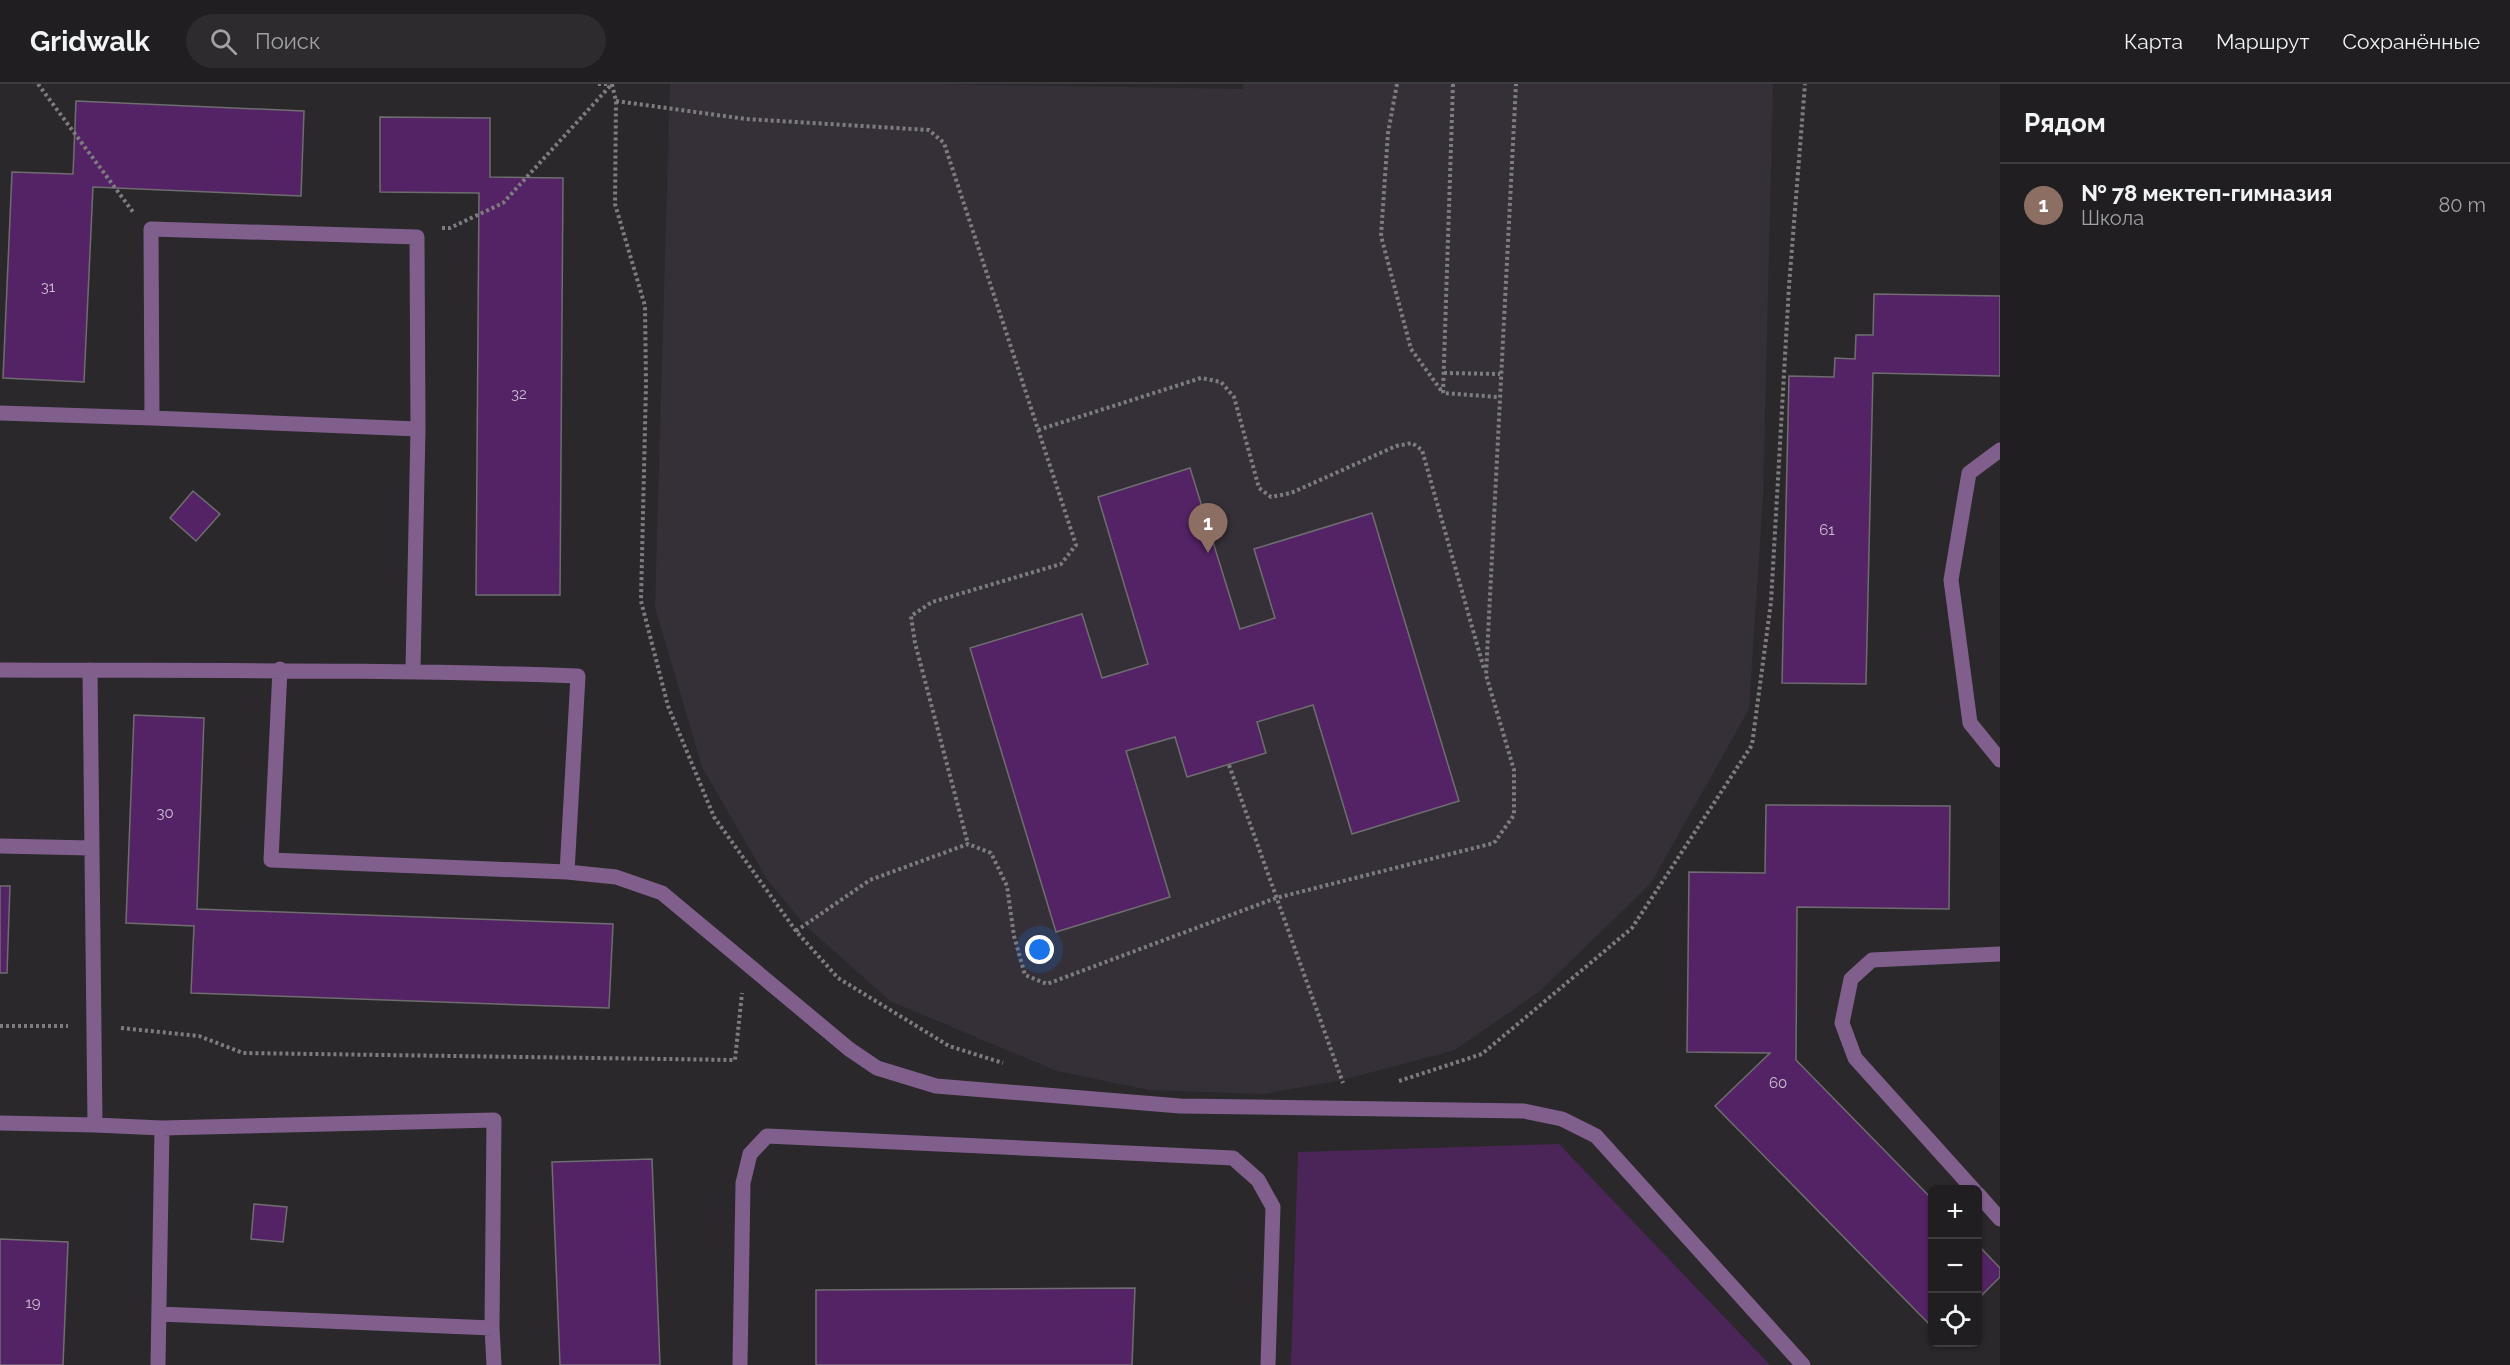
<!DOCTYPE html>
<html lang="ru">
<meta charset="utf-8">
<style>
:root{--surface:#201e20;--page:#2d2b2d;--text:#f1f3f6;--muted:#a2a2a5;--line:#3d3c3e;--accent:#ea580c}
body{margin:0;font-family:Raleway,sans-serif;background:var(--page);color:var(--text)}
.controls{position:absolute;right:18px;bottom:18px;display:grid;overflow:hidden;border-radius:9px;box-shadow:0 2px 4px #0004}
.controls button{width:54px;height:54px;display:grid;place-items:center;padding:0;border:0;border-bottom:2px solid var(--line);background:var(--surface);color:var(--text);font:30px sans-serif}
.you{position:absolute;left:1040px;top:866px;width:21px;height:21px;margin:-15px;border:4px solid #fff;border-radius:50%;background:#1a73e8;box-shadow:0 0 0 9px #1a73e833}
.badge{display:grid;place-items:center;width:39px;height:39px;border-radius:50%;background:var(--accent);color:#fff;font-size:20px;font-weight:700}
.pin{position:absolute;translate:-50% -50px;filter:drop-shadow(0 2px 3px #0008)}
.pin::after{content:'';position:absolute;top:32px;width:21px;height:18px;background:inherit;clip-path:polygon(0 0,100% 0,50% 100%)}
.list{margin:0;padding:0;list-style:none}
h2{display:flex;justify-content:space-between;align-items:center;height:78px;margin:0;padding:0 24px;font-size:26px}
h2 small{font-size:20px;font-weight:400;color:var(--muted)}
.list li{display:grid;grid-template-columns:39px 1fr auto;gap:18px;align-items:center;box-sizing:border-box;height:84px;padding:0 24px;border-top:2px solid var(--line)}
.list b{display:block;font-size:22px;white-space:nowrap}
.list p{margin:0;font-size:20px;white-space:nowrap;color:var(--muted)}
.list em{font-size:20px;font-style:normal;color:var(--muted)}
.icon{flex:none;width:33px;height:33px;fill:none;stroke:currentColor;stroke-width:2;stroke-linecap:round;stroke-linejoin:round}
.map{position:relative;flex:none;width:2000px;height:1281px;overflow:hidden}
header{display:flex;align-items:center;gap:36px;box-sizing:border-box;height:84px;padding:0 30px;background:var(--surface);border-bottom:2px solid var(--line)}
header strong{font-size:28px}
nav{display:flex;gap:33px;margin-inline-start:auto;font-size:21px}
.search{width:420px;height:54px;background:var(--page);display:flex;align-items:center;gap:15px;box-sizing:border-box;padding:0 21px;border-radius:33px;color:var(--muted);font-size:22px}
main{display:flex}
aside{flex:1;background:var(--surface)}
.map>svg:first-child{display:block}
.built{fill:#353038}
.green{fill:#4b2558}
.building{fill:#542365;stroke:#6f6d70;stroke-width:1.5}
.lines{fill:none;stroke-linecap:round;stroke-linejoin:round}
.path{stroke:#7d7c7e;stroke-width:4;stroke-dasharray:3 3;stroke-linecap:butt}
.minor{stroke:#805f8d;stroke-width:15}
.labels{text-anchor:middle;stroke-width:4.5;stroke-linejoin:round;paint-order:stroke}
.number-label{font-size:15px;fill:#cbbed0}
</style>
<header>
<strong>Gridwalk</strong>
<div class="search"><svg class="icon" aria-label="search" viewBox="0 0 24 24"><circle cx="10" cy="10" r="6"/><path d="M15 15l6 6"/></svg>Поиск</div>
<nav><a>Карта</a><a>Маршрут</a><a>Сохранённые</a></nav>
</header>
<main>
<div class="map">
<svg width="2000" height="1281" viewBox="0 0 2000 1281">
<rect width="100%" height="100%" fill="#2a282b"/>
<path class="built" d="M 670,0 L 932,0 L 1243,5 L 1243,0 L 1773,0 L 1763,414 L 1749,625 L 1651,799 L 1540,907 L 1455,966 L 1342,996 L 1263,1010 L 1149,1006 L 1057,987 L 890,917 L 805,841 L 768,797 L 702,683 L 655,523 Z"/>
<path class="green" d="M 1559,1060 L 1770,1281 L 1291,1281 L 1298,1068 Z"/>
<path class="building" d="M 76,17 L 304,27 L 301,112 L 93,103 L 84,298 L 3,294 L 12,88 L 73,90 Z
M 380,33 L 490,34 L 490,93 L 563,94 L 560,511 L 476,511 L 479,109 L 380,108 Z
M 1874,210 L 2000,212 L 2000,292 L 1873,289 L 1866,600 L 1782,599 L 1789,292 L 1834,293 L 1835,274 L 1855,275 L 1856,251 L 1873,251 Z
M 1190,384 L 1240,545 L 1275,534 L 1254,465 L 1372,429 L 1459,717 L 1352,750 L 1313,621 L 1257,638 L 1266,669 L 1187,693 L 1175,653 L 1126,667 L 1170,813 L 1056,848 L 970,564 L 1082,530 L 1102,594 L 1148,580 L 1098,413 Z
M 193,407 L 220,430 L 196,457 L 170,434 Z
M 134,631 L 204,634 L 197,825 L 613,840 L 609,924 L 191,909 L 194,842 L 126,839 Z
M 1766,721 L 1950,722 L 1949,825 L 1797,823 L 1796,976 L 1932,1115 L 1932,1243 L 1715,1022 L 1770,969 L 1687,968 L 1689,788 L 1765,789 Z
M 0,802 L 10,802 L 7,889 L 0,889 Z
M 652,1075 L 660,1281 L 560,1281 L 552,1078 Z
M 254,1120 L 287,1123 L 283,1158 L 251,1155 Z
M 0,1155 L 68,1158 L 63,1281 L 0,1281 Z
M 1978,1161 L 2000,1184 L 2000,1193 L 1978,1215 Z
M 1135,1204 L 1132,1281 L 816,1281 L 816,1206 Z"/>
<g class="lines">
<path class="path" d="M 38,0 L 133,128
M 598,0 L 611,0
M 612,0 L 616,17 L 615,120 L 645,222 L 646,300 L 641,517 L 668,622 L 714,733 L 796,847 L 838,894 L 949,962 L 1003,979
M 1397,0 L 1388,49 L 1381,152 L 1411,265 L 1443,309
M 1453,0 L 1443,309 L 1498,313
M 616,17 L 746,35 L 929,46 L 944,59 L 1076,461 L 1061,480 L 932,518 L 911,532 L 915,559 L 968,760
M 442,144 L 450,144 L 503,119 L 611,1
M 1444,289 L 1500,290
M 1038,346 L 1201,294 L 1221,298 L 1234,313 L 1259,404 L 1271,413 L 1291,409 L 1396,362 L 1412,359 L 1422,366 L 1484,585
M 1229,681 L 1343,999
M 796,847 L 870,796 L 968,760 L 991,769 L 1007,802 L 1014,852 L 1025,891 L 1047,900 L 1276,814 L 1494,759 L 1514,731 L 1514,686 L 1486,591 L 1516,0
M 0,942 L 68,942
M 121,944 L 199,952 L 243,969 L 735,976 L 742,909
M 1399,997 L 1482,970 L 1632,844 L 1752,661 L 1771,518 L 1789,202 L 1805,0"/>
<path class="minor" d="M 0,329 L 152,334 L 151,145 L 417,153 L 418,345 L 413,586
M 152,334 L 418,345
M 2000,366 L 1969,389 L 1951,496 L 1970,639 L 2000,676
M 0,586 C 193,587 385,585 578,592 L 567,788 L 271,776 L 280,585
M 90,586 L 95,1041 L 162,1044 L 158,1281
M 0,762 L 91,764
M 567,788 L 616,793 L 662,809 L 849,965 L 877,984 L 936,1002 L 1180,1022 L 1524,1027 L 1562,1035 L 1596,1052 L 1803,1281
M 0,1039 L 95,1041
M 162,1044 L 494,1036 L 492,1244 L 494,1281
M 1974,1106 L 1855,974 L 1842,939 L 1851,895 L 1872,876 L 2000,870
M 1978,1110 L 2000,1135
M 159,1230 L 492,1244
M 740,1281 L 743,1099 L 750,1070 L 767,1052 L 1233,1074 L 1258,1096 L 1273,1123 L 1268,1281"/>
</g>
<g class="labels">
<g class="number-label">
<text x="48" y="208">31</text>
<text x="519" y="315">32</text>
<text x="1827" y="451">61</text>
<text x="165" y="734">30</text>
<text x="1778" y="1004">60</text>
<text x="33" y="1224">19</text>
</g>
</g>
</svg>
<div class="controls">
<button>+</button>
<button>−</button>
<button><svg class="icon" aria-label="locate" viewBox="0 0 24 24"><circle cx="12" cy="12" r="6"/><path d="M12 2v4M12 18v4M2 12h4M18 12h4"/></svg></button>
</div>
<div class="you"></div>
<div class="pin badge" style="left:1208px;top:469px;background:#8d6e63">1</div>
</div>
<aside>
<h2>Рядом<small></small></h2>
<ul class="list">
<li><span class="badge" style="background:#8d6e63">1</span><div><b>№ 78 мектеп-гимназия</b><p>Школа</p></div><em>80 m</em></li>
</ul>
</aside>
</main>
